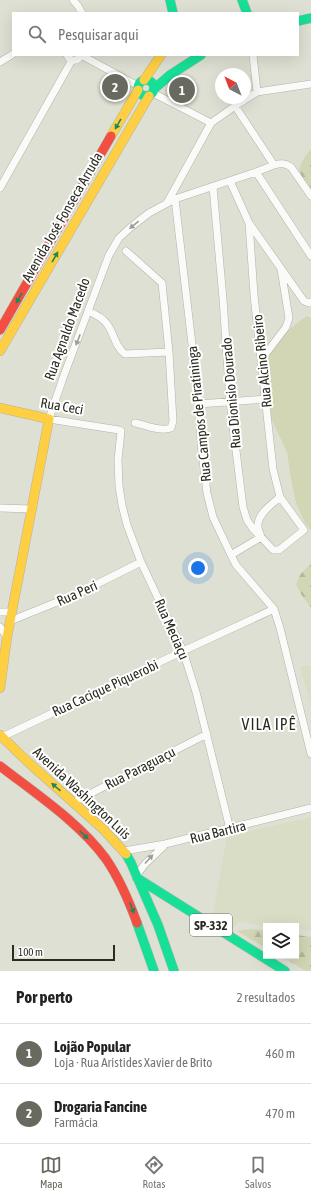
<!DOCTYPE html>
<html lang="pt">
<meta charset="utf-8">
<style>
:root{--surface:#fff;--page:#f6f6f6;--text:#222;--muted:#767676;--line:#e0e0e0;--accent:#696a5f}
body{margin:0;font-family:"Asap Condensed",sans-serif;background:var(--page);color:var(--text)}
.controls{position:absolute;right:12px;bottom:12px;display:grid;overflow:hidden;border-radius:0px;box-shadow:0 4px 16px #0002}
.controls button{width:36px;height:36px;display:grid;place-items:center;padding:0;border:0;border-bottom:1px solid var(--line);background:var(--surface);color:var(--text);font:20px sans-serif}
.compass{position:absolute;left:215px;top:68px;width:36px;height:36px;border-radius:50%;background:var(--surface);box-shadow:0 4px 16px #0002;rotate:318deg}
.scale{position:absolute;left:12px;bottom:10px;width:103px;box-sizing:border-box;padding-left:4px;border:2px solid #2a2b21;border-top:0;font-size:11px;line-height:14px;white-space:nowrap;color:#2a2b21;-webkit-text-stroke:3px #fff;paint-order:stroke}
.you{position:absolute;left:198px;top:568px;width:14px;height:14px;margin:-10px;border:3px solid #fff;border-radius:50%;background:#1a73e8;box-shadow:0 0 0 6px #1a73e833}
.badge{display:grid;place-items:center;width:26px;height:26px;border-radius:50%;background:var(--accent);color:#fff;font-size:13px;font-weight:700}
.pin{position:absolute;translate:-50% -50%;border:2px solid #fff;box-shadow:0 1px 4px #0006}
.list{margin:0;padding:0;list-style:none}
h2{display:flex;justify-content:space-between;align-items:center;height:52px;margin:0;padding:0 16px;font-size:17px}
h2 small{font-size:13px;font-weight:400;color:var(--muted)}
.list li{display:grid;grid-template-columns:26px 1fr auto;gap:12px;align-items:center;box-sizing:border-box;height:60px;padding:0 16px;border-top:1px solid var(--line)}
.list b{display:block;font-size:15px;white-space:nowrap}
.list p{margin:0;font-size:13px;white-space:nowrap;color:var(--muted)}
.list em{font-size:13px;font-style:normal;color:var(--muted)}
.icon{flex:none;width:22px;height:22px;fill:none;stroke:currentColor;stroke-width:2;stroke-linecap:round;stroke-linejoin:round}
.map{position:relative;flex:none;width:311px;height:971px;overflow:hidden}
.search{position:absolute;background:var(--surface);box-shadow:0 4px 16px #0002;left:12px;right:12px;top:12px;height:44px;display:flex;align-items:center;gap:10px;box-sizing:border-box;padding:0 14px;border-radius:0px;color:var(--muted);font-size:15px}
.sheet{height:172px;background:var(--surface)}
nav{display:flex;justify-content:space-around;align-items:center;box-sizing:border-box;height:56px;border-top:1px solid var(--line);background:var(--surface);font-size:11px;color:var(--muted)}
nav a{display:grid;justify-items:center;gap:2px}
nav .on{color:var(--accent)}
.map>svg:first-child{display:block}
.built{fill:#daddc5}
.green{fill:#d2d6b4}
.forest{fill:url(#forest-firs)}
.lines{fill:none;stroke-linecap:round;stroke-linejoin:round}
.street-casing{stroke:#b2b4a9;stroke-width:8}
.fast-casing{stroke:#b2b4a9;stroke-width:10}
.slow-casing{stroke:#b2b4a9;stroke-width:10}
.jam-casing{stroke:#b2b4a9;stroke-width:10}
.street{stroke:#fafaf8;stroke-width:7}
.fast{stroke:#16e098;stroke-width:9}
.slow{stroke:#ffcf43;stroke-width:9}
.jam{stroke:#f24e42;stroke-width:9}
.oneway{fill:#20865c}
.oneway2{fill:#9c9d97}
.labels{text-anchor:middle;stroke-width:4;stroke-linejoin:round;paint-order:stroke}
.shield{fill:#fff;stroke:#6a6b64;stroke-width:1}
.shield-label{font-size:13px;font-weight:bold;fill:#2a2b21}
.street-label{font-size:14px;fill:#2a2b21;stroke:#fff}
.quarter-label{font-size:16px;letter-spacing:1px;fill:#2a2b21;stroke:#fff}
</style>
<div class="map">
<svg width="311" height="971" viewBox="0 0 311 971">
<defs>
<pattern id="forest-firs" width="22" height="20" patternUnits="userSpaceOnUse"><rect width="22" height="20" fill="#d2d6b4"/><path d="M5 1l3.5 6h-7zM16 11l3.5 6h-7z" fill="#b4b89a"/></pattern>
</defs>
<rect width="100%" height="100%" fill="#dee0d3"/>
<path class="built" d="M 300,666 L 311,666 L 311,705 Z
M 311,817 L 311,931 L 296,928 L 296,926 L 266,927 L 240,921 L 233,928 L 227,929 L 212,918 L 227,836 Z"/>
<path class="green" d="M 307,316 L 311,318 L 311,530 L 305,523 L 296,503 L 291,479 L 287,452 L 271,418 L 264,407 L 260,395 L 260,384 L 262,369 L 267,358 L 288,331 L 297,323 Z"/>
<path class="forest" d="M 311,149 L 311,197 C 307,191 302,184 300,178 C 296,168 305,156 311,149 Z
M 311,563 L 311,608 L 301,594 L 296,584 L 300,575 Z
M 251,929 L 266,931 L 266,948 L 237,931 Z
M 296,935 L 311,937 L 311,971 L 306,971 L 280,956 L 296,956 Z"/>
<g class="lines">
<g class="street-casing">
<path id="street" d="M 73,0 L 78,6 L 82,13
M 67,55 C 70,62 78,62 81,55
M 81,55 L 138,86
M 253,55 L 257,92
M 0,62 L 13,54
M 153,93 L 211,123
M 235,106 L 274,165 C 281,163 285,163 291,167 L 311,196
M 256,172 L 311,256
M 230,181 L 249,223 L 304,301 L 309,303 L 311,302
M 213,187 L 223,299 L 230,402 L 243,507 L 247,520 L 253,529 L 261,537 L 273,550 L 279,550 L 304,530 L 280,497 L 273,469 L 254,295 L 249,223
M 0,188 L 72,60
M 175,199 L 199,404 L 201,443 L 207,493 L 213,517 L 231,555 L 236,565 L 274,609 L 280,628 L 311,754
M 167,203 L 211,123 L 235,106 L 257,92 L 311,84
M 126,251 L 162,283 L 169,352 L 173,421 L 171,428 C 160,432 146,425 135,423
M 88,311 C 95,314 103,318 107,324 C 114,333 115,347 125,354 L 169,352
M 261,360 L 286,327 L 289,318 L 281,269
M 199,404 L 266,399
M 0,508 L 31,509
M 231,555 L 261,537 C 260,533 257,528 258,524 C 259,513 272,504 280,497
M 0,612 L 12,612
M 10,621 L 77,594 L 141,562
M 0,627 L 7,637
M 2,737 L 183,651 L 274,609
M 74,802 L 207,734
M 230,829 L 196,692 L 183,651 L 141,562 L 127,525 L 122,505 L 119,486 L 118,460 L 121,431 L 119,430 L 49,419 L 63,378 L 109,255 L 119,238 L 131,227 L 149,213 L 175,199 L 256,172 L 274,165
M 124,851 L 165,844 L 311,808
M 136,876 L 145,864 L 165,845"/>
</g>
<g class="fast-casing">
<path id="fast" d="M 170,0 L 173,13
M 242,0 L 247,13
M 298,21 L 311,18
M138 88a8 8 0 1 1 16 0a8 8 0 1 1-16 0Z
M 154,89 L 170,75 L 201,55
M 126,854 L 131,863 L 158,925 L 174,971
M 137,878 L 285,971
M 137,923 L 154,971"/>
</g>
<g class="slow-casing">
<path id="slow" d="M 144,80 L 161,55
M 111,136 L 138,90
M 0,351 L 149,96
M 0,408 L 49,419 L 7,637 L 0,688
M 0,735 L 29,763 L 103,829 L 126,854"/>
</g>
<g class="jam-casing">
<path id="jam" d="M 0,330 L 111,136
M 0,766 C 35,793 80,823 106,859 C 119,878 129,901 137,923"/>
</g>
<use href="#street" class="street"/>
<use href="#fast" class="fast"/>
<use href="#slow" class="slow"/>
<use href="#jam" class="jam"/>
</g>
<defs><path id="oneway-solid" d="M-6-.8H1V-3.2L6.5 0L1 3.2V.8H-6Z"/></defs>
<g class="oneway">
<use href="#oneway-solid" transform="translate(118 124) rotate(120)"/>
<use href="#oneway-solid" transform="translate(55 257) rotate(-60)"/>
<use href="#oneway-solid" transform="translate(19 298) rotate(120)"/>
<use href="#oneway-solid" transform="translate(56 787) rotate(-139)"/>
<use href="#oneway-solid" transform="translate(84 835) rotate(44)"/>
<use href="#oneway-solid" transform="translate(132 908) rotate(69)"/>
</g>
<g class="oneway2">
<use href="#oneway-solid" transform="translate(134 225) rotate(141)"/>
<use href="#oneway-solid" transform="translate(78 340) rotate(111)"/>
<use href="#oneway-solid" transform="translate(149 859) rotate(-48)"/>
</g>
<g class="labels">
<rect class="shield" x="190" y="914" width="42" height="22" rx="3"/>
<g class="shield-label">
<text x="211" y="930">SP-332</text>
</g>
<g class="street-label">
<text transform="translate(62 217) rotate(-60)" y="5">Avenida José Fonseca Arruda</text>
<text transform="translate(67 329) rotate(-70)" y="5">Rua Agnaldo Macedo</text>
<text transform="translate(262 361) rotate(-96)" y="5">Rua Alcino Ribeiro</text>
<text transform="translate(231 393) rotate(-95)" y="5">Rua Dionisio Dourado</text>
<text transform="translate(62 406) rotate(10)" y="5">Rua Ceci</text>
<text transform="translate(199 414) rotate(-96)" y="5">Rua Campos de Piratininga</text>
<text transform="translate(77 593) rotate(-24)" y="5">Rua Peri</text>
<text transform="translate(172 629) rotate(66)" y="5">Rua Meciaçu</text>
<text transform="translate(105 688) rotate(-25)" y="5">Rua Cacique Piquerobi</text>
<text transform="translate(140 768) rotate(-27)" y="5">Rua Paraguaçu</text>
<text transform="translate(82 793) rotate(43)" y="5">Avenida Washington Luis</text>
<text transform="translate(218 832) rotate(-14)" y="5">Rua Bartira</text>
</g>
<g class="quarter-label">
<text x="269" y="730">VILA IPÊ</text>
</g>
</g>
</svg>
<div class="controls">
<button><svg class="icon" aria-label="layers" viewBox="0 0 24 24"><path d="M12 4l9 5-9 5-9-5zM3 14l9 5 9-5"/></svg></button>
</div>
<svg class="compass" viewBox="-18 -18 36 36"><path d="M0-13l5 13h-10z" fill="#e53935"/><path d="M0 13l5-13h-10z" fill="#767676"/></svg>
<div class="scale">100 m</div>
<div class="you"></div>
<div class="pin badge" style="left:182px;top:90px">1</div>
<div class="pin badge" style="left:115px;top:87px">2</div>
<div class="search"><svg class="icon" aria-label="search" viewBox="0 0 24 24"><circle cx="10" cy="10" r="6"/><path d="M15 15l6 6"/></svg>Pesquisar aqui</div>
</div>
<section class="sheet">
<h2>Por perto<small>2 resultados</small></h2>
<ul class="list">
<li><span class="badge">1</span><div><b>Lojão Popular</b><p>Loja · Rua Aristides Xavier de Brito</p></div><em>460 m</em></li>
<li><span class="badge">2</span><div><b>Drogaria Fancine</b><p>Farmácia</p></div><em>470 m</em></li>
</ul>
</section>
<nav>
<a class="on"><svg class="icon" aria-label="map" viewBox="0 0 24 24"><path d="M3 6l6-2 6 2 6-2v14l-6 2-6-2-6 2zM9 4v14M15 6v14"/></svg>Mapa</a>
<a><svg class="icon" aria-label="directions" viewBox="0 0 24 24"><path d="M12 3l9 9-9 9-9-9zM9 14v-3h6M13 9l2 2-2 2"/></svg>Rotas</a>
<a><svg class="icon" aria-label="saved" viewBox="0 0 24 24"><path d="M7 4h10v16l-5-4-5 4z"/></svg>Salvos</a>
</nav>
